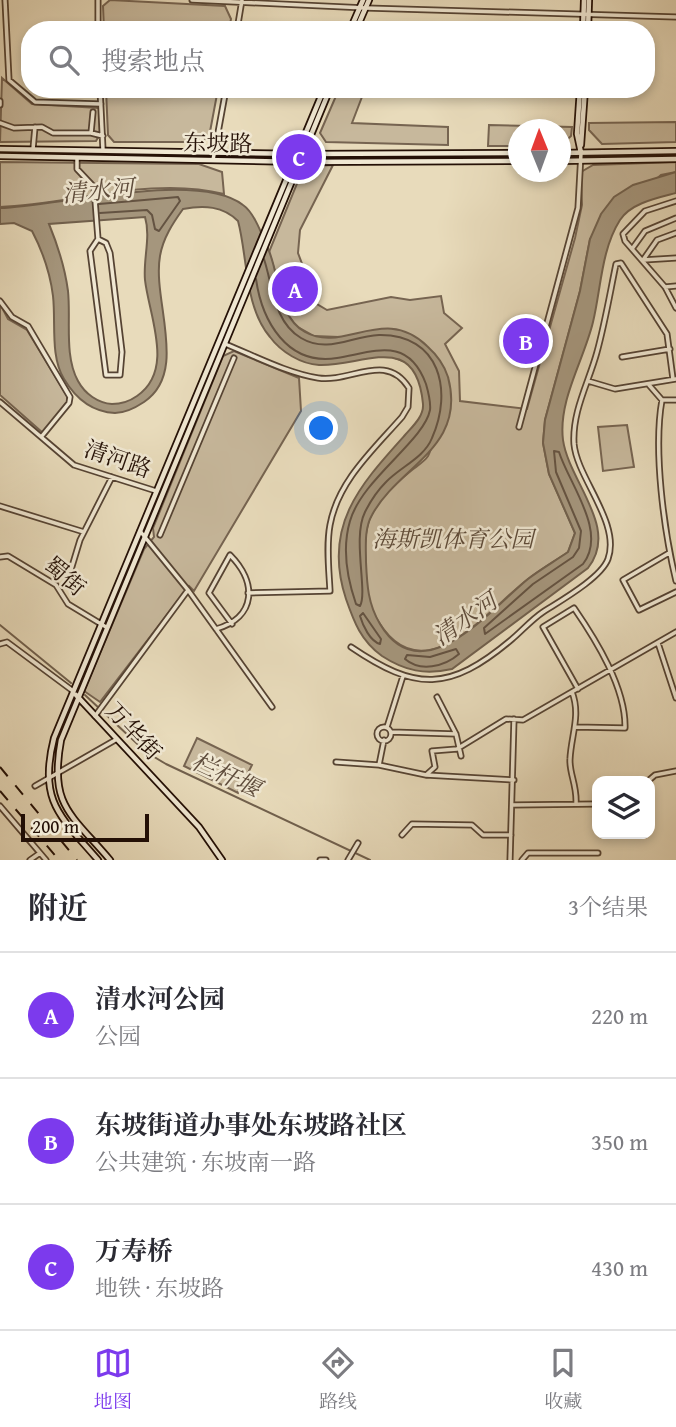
<!DOCTYPE html>
<html lang="zh">
<meta charset="utf-8">
<style>
:root{--surface:#fff;--page:#f2f2f3;--text:#2b2b33;--muted:#7c7c81;--line:#e1e1e2;--accent:#7c3aed}
body{margin:0;font-family:"Gentium Book Plus","Noto Serif SC",serif;background:var(--page);color:var(--text)}
.controls{position:absolute;right:21px;bottom:21px;display:grid;overflow:hidden;border-radius:14px;box-shadow:0 4px 10px #0003}
.controls button{width:63px;height:63px;display:grid;place-items:center;padding:0;border:0;border-bottom:2px solid var(--line);background:var(--surface);color:var(--text);font:35px sans-serif}
.compass{position:absolute;left:508px;top:119px;width:63px;height:63px;border-radius:50%;background:var(--surface);box-shadow:0 4px 10px #0003;rotate:359deg}
.scale{position:absolute;left:21px;bottom:18px;width:128px;box-sizing:border-box;padding-left:7px;border:4px solid #241006;border-top:0;font-size:19px;line-height:24px;white-space:nowrap;color:#241006;-webkit-text-stroke:5px #f0e8d3;paint-order:stroke}
.you{position:absolute;left:322px;top:429px;width:24px;height:24px;margin:-18px;border:5px solid #fff;border-radius:50%;background:#1a73e8;box-shadow:0 0 0 10px #1a73e833}
.badge{display:grid;place-items:center;width:46px;height:46px;border-radius:50%;background:var(--accent);color:#fff;font-size:23px;font-weight:700}
.pin{position:absolute;translate:-50% -50%;border:4px solid #fff;box-shadow:0 2px 7px #0006}
.list{margin:0;padding:0;list-style:none}
h2{display:flex;justify-content:space-between;align-items:center;height:91px;margin:0;padding:0 28px;font-size:30px}
h2 small{font-size:23px;font-weight:400;color:var(--muted)}
.list li{display:grid;grid-template-columns:46px 1fr auto;gap:21px;align-items:center;box-sizing:border-box;height:126px;padding:0 28px;border-top:2px solid var(--line)}
.list b{display:block;font-size:26px;white-space:nowrap}
.list p{margin:0;font-size:23px;white-space:nowrap;color:var(--muted)}
.list em{font-size:23px;font-style:normal;color:var(--muted)}
.icon{flex:none;width:38px;height:38px;fill:none;stroke:currentColor;stroke-width:2;stroke-linecap:round;stroke-linejoin:round}
.map{position:relative;flex:none;width:676px;height:860px;overflow:hidden}
.search{position:absolute;background:var(--surface);box-shadow:0 4px 10px #0003;left:21px;right:21px;top:21px;height:77px;display:flex;align-items:center;gap:18px;box-sizing:border-box;padding:0 24px;border-radius:28px;color:var(--muted);font-size:26px}
.sheet{height:469px;background:var(--surface)}
nav{display:flex;justify-content:space-around;align-items:center;box-sizing:border-box;height:98px;border-top:2px solid var(--line);background:var(--surface);font-size:19px;color:var(--muted)}
nav a{display:grid;justify-items:center;gap:4px}
nav .on{color:var(--accent)}
.map>svg:first-child{display:block}
.green{fill:#c7b89c;stroke:#766451;stroke-width:2}
.water{fill:#a5967d;stroke:#71604d;stroke-width:2;fill-rule:evenodd}
.lines{fill:none;stroke-linecap:round;stroke-linejoin:round}
.shore{stroke:#645342;stroke-width:2}
.stream{stroke:#71604d;stroke-width:2}
.street-casing{stroke:#554333;stroke-width:7}
.secondary-casing{stroke:#241006;stroke-width:8}
.street{stroke:#f0e8d3;stroke-width:3.5}
.secondary{stroke:#f0e8d3;stroke-width:4.5}
.rail{stroke:#241006;stroke-width:2;stroke-dasharray:12 12;stroke-linecap:butt}
.labels{text-anchor:middle;stroke-width:5;stroke-linejoin:round;paint-order:stroke}
.street-label{font-size:23px;fill:#241006;stroke:#f0e8d3}
.park-label{font-size:23px;font-style:italic;fill:#5d4b3a;stroke:#f0e8d3}
.water-label{font-size:24px;font-style:italic;fill:#5e4c3c;stroke:#f0e8d3}
</style>
<div class="map">
<svg width="676" height="860" viewBox="0 0 676 860">
<rect width="100%" height="100%" fill="#e8dbbb"/>
<filter id="stains"><feTurbulence type="fractalNoise" baseFrequency=".00286" numOctaves="4"/><feColorMatrix values="0 0 0 0 .2 0 0 0 0 .09 0 0 0 0 .02 0 0 0 .5 -.17"/></filter>
<radialGradient id="worn" r=".72"><stop offset=".6" stop-color="#630" stop-opacity="0"/><stop offset="1" stop-color="#630" stop-opacity=".3"/></radialGradient>
<path class="green" d="M 110,0 L 225,6 L 231,19 L 229,30 L 104,30 L 103,6 Z
M 2,78 L 32,104 L 99,108 L 100,134 L 96,141 L 0,142 Z
M 106,89 L 218,89 L 209,137 L 200,142 L 114,142 L 108,135 Z
M 339,89 L 365,89 L 352,123 L 448,127 L 448,145 L 326,142 L 320,133 Z
M 676,122 L 676,142 L 602,144 L 589,130 L 589,123 Z
M 489,125 L 572,127 L 571,136 L 561,145 L 560,130 L 518,130 L 518,146 L 488,146 Z
M 0,162 L 199,164 L 222,172 L 224,194 C 151,176 73,204 0,207 Z
M 676,162 L 676,172 L 661,175 L 590,239 L 580,291 L 545,420 L 543,443 L 549,474 L 575,533 L 568,552 C 555,561 541,569 528,579 C 483,614 418,701 373,612 C 363,593 362,537 370,518 C 379,498 396,483 412,470 C 417,466 425,461 428,456 C 438,436 442,401 448,378 L 339,337 L 314,336 L 296,326 L 289,317 L 269,252 L 298,181 L 313,166 L 333,165 L 300,230 L 298,253 L 317,304 L 327,310 L 391,297 L 410,300 L 441,296 L 444,313 L 462,328 L 445,344 L 459,371 L 460,401 L 527,409 L 575,238 L 582,205 L 581,172 L 593,165 Z
M 0,304 L 8,319 L 27,330 L 67,396 L 67,402 L 43,433 L 0,395 Z
M 234,351 L 299,378 L 301,411 L 194,591 L 189,586 L 100,702 L 84,691 L 144,549 L 154,537 L 153,528 L 223,356 Z
M 627,425 L 634,467 L 603,471 L 598,427 Z
M 197,738 L 252,765 L 238,793 L 184,766 Z"/>
<path class="water" d="M 676,172 L 676,193 C 657,198 631,203 620,220 C 601,250 601,289 593,322 C 584,360 558,400 563,440 C 569,482 620,528 588,568 L 452,669 C 425,675 405,671 382,656 C 361,641 354,622 346,599 C 322,526 360,485 405,435 C 413,426 424,416 423,404 C 416,329 362,367 319,365 C 301,364 281,352 270,337 C 244,306 248,258 238,221 C 223,206 204,205 183,209 C 173,223 163,238 160,256 C 152,301 189,372 144,402 C 135,408 126,413 115,413 C 92,412 76,399 64,379 C 50,356 56,323 53,296 C 50,272 43,252 32,231 L 14,223 L 0,224 L 0,208 C 58,206 198,170 243,205 C 255,213 263,238 269,251 C 280,278 278,317 305,332 C 344,354 384,304 427,346 C 437,355 444,364 448,377 C 467,448 399,465 372,515 C 364,529 366,547 366,562 C 367,585 368,604 380,624 C 422,695 492,608 528,579 C 541,569 555,561 568,552 L 575,533 L 549,474 L 543,443 L 545,420 L 580,291 L 590,239 L 601,214 L 614,197 L 633,185 ZM 145,217 C 151,237 143,259 145,280 C 149,316 175,370 137,396 C 130,401 121,404 112,404 C 98,403 85,394 78,381 C 64,356 71,319 68,291 C 65,268 58,246 49,224 Z"/>
<g class="lines">
<path class="shore" d="M 99,204 L 178,197 L 180,201 L 159,231 L 155,229 L 152,215 L 147,210 L 100,213
M 256,279 C 262,321 287,366 337,358 C 374,352 408,335 426,384 C 428,391 431,402 430,410 C 424,441 362,479 350,521 C 342,548 347,578 356,604 L 360,606 C 368,592 352,538 365,512 C 370,502 378,490 386,482 C 400,467 424,458 432,438 C 453,391 440,334 379,335 C 351,336 328,354 301,338 C 274,322 273,287 264,259
M 554,451 L 559,452 C 569,484 608,532 583,564 L 485,634 L 484,628 L 533,584 L 573,557 L 579,548 L 581,531 L 556,472 Z
M 363,613 L 381,639 L 380,644 C 370,641 363,626 360,616 Z
M 456,649 L 459,654 C 444,667 420,672 405,659 L 407,655 L 430,657 Z"/>
<path class="stream" d="M 0,625 L 71,683
M 85,695 L 146,752 L 166,764 L 370,860"/>
<g class="street-casing">
<path id="street" d="M 5,0 L 9,80 L 35,102 L 101,104
M 192,0 L 366,8 L 676,17
M 98,30 L 98,0
M 237,30 L 242,0
M 100,89 L 103,150
M 0,101 L 0,105
M 0,123 L 14,128 L 42,127 L 53,133 L 91,133 L 103,136
M 91,133 L 93,112
M 33,149 L 35,127
M 77,158 L 77,169 L 94,187 L 98,239 L 90,251 L 106,375 L 120,375 L 122,352 L 110,253 L 106,243 L 98,239
M 213,160 L 226,89
M 676,201 L 645,211 L 623,234 L 625,241 L 665,287 L 676,308
M 632,249 L 645,231 L 676,218
M 643,260 L 657,240 L 676,233
M 643,260 L 676,258
M 665,287 L 676,286
M 0,301 L 12,317 L 28,326 L 70,397 L 69,403 L 42,436
M 225,344 C 255,356 287,373 318,378 C 351,383 386,351 409,388 L 408,407 L 402,417 C 374,449 338,481 330,525 C 326,546 329,570 330,591 L 248,593
M 622,357 L 670,349
M 588,381 L 615,389 L 676,379
M 649,385 L 662,400 L 676,400
M 662,400 C 653,450 664,531 676,581
M 0,402 L 74,465 L 156,491
M 519,427 L 578,208 L 581,153
M 0,506 L 84,532
M 140,531 L 188,590 L 272,707
M 160,535 L 234,358
M 669,553 L 623,580 L 639,610 L 676,592
M 0,557 L 8,556 L 56,585 L 68,604 L 106,627
M 70,573 L 80,540 L 112,477
M 216,629 C 257,617 257,582 230,555 L 209,593 L 232,624
M 658,643 L 676,698
M 0,644 L 7,642 L 73,691
M 351,647 C 416,691 449,692 511,640 C 522,631 531,620 543,612 C 560,601 601,578 608,559 C 621,523 577,478 574,444 C 572,411 589,382 597,352 C 605,323 610,293 616,264 L 621,263 L 667,334 L 673,379
M 572,692 C 581,715 571,736 570,759 C 569,773 577,785 576,803
M 437,697 L 456,734 L 461,756
M 95,716 L 188,590
M 387,727 L 403,676
M 575,727 L 625,728 C 626,688 596,640 574,608 L 543,627 L 578,689
M377 734a7 7 0 1 1 14 0a7 7 0 1 1-14 0Z
M 391,732 L 456,734
M 336,762 L 379,765 L 426,775 L 514,780
M 379,765 L 384,740
M 426,775 L 435,767 L 432,751 L 457,749 L 506,719 L 523,720 L 676,632
M 648,781 L 655,775 L 676,771
M 35,786 L 117,739
M 512,805 L 597,804
M 0,806 L 46,860
M 402,835 L 412,824 L 472,825 L 483,835 L 511,835
M 30,860 L 40,853
M 320,860 L 326,860
M 348,860 L 358,843
M 510,860 L 514,719
M 522,860 L 528,853 L 598,853"/>
</g>
<g class="secondary-casing">
<path id="secondary" d="M 350,30 L 363,0
M 356,30 L 369,0
M 583,30 L 584,0
M 588,30 L 589,0
M 580,89 L 577,134 L 581,153
M 581,145 L 585,89
M 0,149 L 304,154 L 518,153
M 560,153 L 676,151
M 0,156 L 301,162 L 518,161
M 560,161 L 676,159
M 76,695 L 199,827 L 222,860
M 98,860 C 60,816 38,801 54,738 L 324,89
M 110,860 C 70,813 49,805 61,740 L 330,89"/>
</g>
<use href="#street" class="street"/>
<use href="#secondary" class="secondary"/>
<path class="rail" d="M 0,767 L 77,860
M 0,791 L 59,860"/>
</g>
<g class="labels">
<g class="street-label">
<text transform="translate(218 143) rotate(1)" y="8">东坡路</text>
<text transform="translate(118 459) rotate(19)" y="8">清河路</text>
<text transform="translate(65 576) rotate(40)" y="8">蜀街</text>
<text transform="translate(134 731) rotate(47)" y="8">万华街</text>
</g>
<g class="park-label">
<text x="453" y="547">海斯凯体育公园</text>
</g>
<g class="water-label">
<text transform="translate(98 191) rotate(-5)" y="8">清水河</text>
<text transform="translate(465 619) rotate(-35)" y="8">清水河</text>
<text transform="translate(226 775) rotate(25)" y="8">栏杆堰</text>
</g>
</g>
<rect width="100%" height="100%" filter="url(#stains)"/>
<rect width="100%" height="100%" fill="url(#worn)"/>
</svg>
<div class="controls">
<button><svg class="icon" aria-label="layers" viewBox="0 0 24 24"><path d="M12 4l9 5-9 5-9-5zM3 14l9 5 9-5"/></svg></button>
</div>
<svg class="compass" viewBox="-18 -18 36 36"><path d="M0-13l5 13h-10z" fill="#e53935"/><path d="M0 13l5-13h-10z" fill="#7c7c81"/></svg>
<div class="scale">200 m</div>
<div class="you"></div>
<div class="pin badge" style="left:295px;top:289px">A</div>
<div class="pin badge" style="left:526px;top:341px">B</div>
<div class="pin badge" style="left:299px;top:157px">C</div>
<div class="search"><svg class="icon" aria-label="search" viewBox="0 0 24 24"><circle cx="10" cy="10" r="6"/><path d="M15 15l6 6"/></svg>搜索地点</div>
</div>
<section class="sheet">
<h2>附近<small>3个结果</small></h2>
<ul class="list">
<li><span class="badge">A</span><div><b>清水河公园</b><p>公园</p></div><em>220 m</em></li>
<li><span class="badge">B</span><div><b>东坡街道办事处东坡路社区</b><p>公共建筑 · 东坡南一路</p></div><em>350 m</em></li>
<li><span class="badge">C</span><div><b>万寿桥</b><p>地铁 · 东坡路</p></div><em>430 m</em></li>
</ul>
</section>
<nav>
<a class="on"><svg class="icon" aria-label="map" viewBox="0 0 24 24"><path d="M3 6l6-2 6 2 6-2v14l-6 2-6-2-6 2zM9 4v14M15 6v14"/></svg>地图</a>
<a><svg class="icon" aria-label="directions" viewBox="0 0 24 24"><path d="M12 3l9 9-9 9-9-9zM9 14v-3h6M13 9l2 2-2 2"/></svg>路线</a>
<a><svg class="icon" aria-label="saved" viewBox="0 0 24 24"><path d="M7 4h10v16l-5-4-5 4z"/></svg>收藏</a>
</nav>
